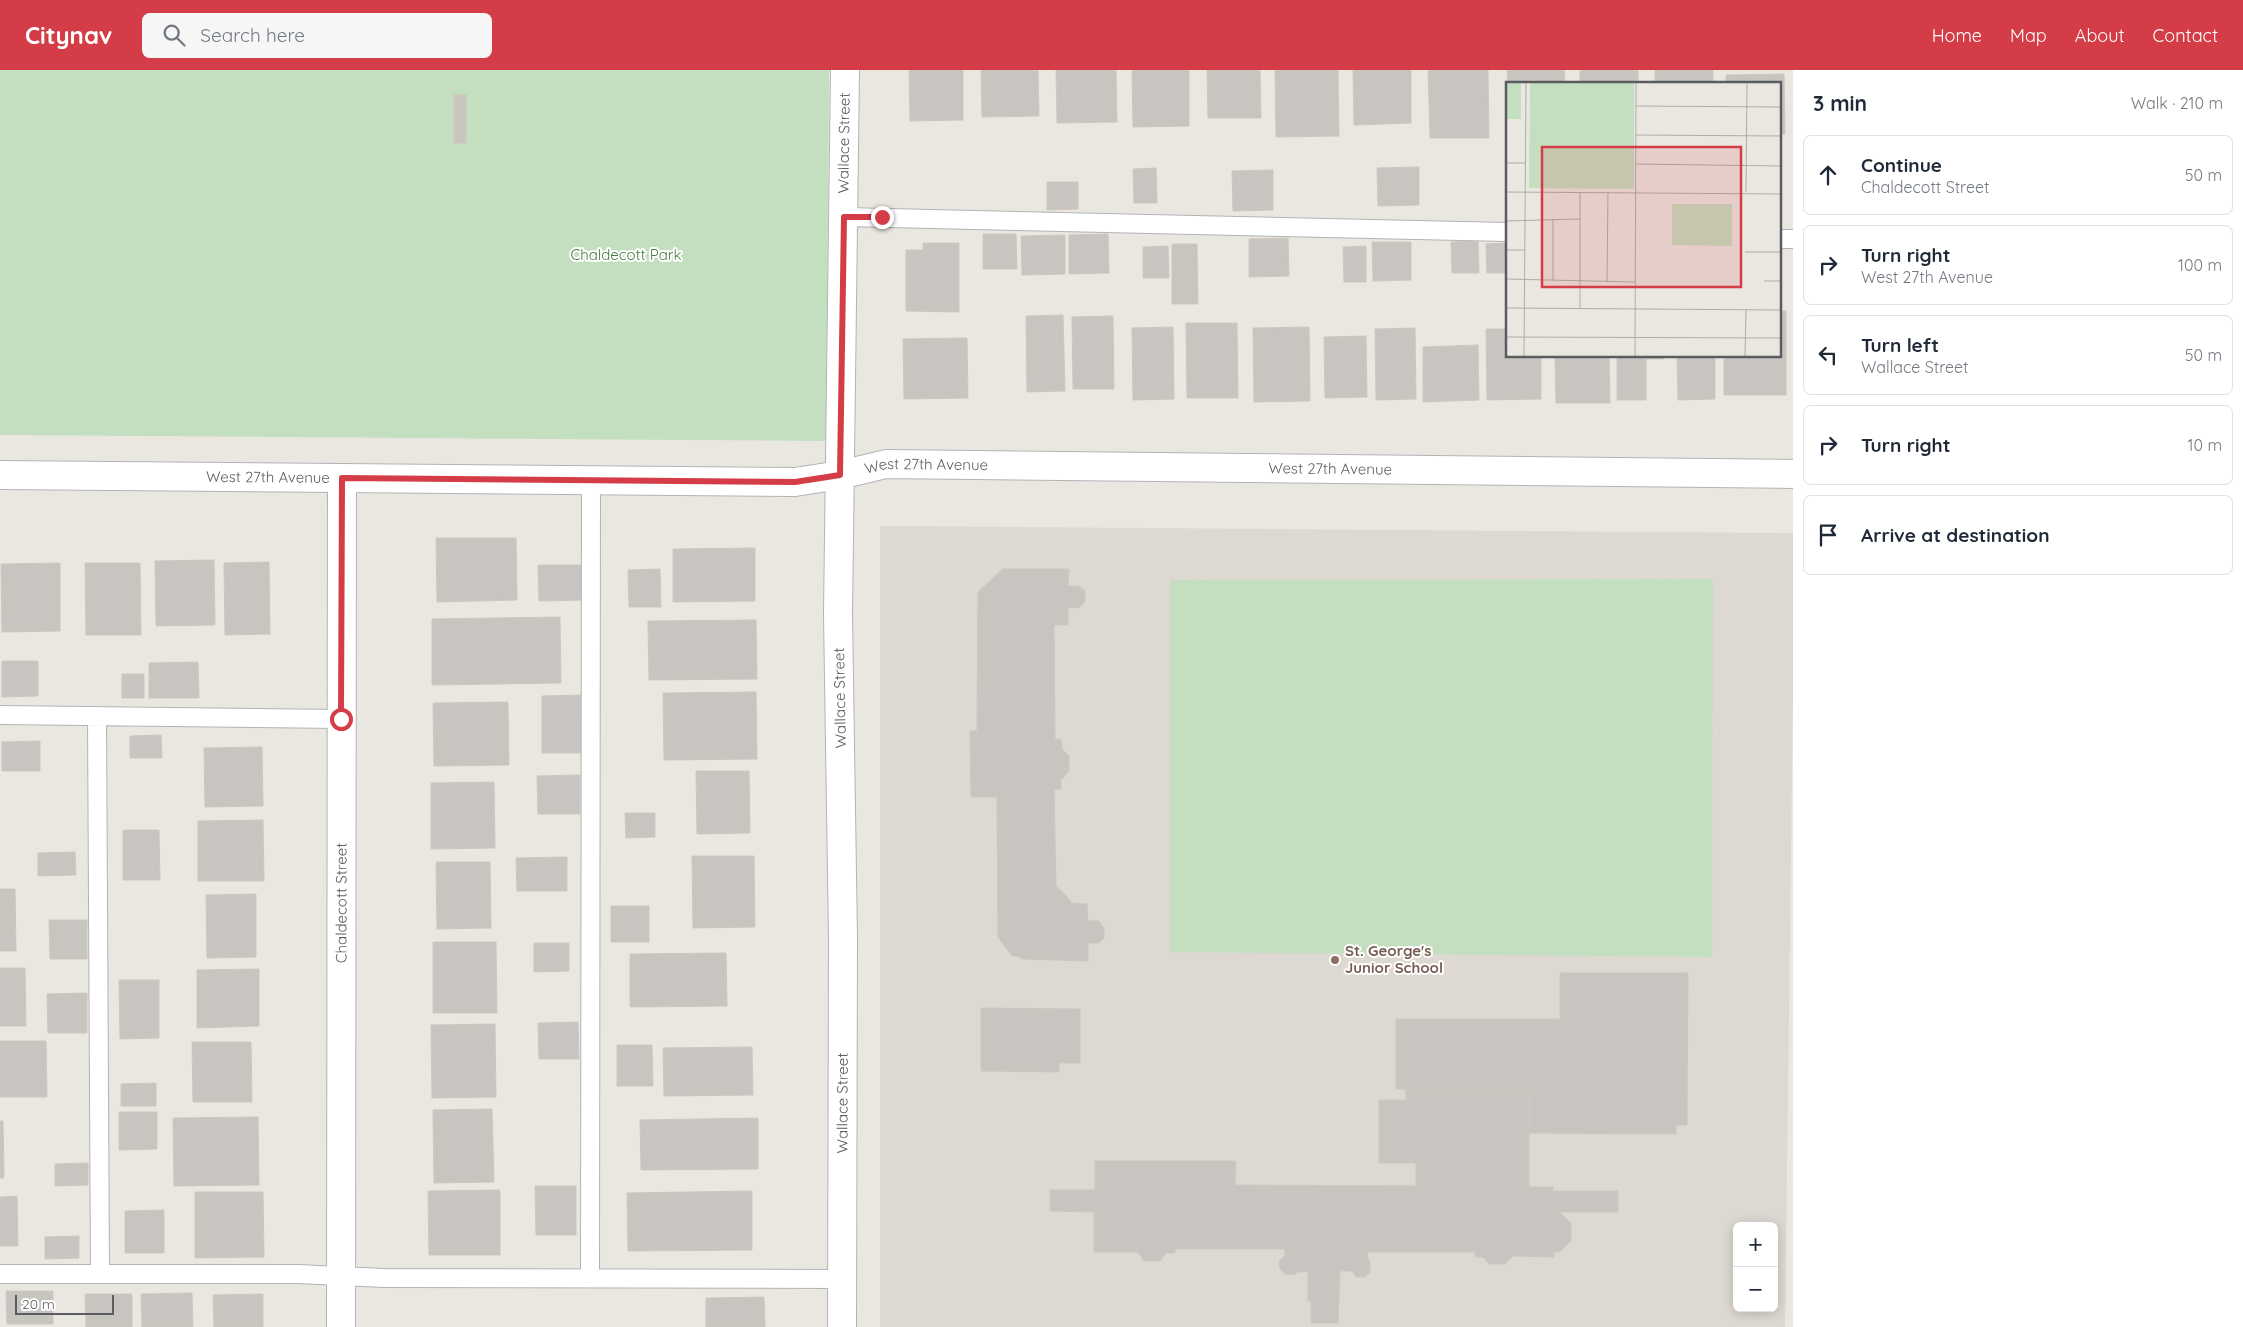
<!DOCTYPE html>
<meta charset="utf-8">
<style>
:root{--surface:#fff;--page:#f6f6f7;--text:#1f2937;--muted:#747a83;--line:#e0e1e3;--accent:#d43d47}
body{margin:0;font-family:Quicksand,sans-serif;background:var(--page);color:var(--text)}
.controls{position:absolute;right:15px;bottom:15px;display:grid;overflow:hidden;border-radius:8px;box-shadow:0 2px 12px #0003}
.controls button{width:45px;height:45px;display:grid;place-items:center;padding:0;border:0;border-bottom:1px solid var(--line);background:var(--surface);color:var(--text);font:25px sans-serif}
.scale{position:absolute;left:15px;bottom:12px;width:99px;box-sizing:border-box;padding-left:5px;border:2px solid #595d60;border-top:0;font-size:14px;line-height:18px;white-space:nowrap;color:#595d60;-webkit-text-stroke:4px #fff;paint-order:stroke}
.stop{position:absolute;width:15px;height:15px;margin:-11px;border:4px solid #d43d47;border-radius:50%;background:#fff}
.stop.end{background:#d43d47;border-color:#fff;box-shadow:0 1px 5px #0008}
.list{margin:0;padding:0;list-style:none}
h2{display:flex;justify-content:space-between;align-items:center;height:65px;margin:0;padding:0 20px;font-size:21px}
h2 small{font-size:16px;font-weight:400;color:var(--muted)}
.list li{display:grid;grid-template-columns:32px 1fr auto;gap:15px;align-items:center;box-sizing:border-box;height:80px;margin:0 10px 10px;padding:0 10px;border:1px solid var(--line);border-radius:8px}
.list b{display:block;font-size:19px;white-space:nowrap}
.list p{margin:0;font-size:16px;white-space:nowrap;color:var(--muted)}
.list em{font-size:16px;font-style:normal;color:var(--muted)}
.icon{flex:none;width:28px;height:28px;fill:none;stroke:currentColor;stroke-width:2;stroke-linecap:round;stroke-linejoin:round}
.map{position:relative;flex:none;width:1793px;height:1257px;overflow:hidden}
header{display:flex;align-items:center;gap:30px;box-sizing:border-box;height:70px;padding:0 25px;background:var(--accent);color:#fff}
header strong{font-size:24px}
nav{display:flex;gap:28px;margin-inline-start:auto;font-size:18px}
.search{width:350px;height:45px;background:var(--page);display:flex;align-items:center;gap:12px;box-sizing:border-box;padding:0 18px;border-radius:8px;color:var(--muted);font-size:19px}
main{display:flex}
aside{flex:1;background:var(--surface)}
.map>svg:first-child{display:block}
.education{fill:#ddd8d2;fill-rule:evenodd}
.green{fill:#c4dfbf}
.building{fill:#c8c4c0;stroke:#cec7c0}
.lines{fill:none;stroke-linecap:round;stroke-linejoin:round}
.lane-casing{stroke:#b1b4b7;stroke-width:20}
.street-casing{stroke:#b1b4b7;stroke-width:30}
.lane{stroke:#fff;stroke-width:18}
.street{stroke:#fff;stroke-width:28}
.route{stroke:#d43d47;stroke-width:6}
.education-dot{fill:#8d6e63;stroke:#fff;stroke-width:2}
.labels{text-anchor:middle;stroke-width:4;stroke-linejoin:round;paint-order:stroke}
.street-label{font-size:15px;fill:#595d60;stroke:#fff}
.park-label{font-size:15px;fill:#437b3d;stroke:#fff}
.education-label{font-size:15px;font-weight:bold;fill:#785e54;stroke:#fff;text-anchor:start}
.inset-road{fill:none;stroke:#acaca9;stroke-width:1}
.view{fill:#d43d47;fill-opacity:0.15;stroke:#d43d47;stroke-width:2.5}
.inset-edge{fill:none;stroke:#595d60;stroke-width:2.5}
</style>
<header>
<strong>Citynav</strong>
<div class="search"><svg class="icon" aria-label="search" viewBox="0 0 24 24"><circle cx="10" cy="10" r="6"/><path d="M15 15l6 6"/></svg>Search here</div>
<nav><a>Home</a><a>Map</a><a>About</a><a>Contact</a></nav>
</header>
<main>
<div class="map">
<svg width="1793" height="1257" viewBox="0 0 1793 1257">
<rect width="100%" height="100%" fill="#eae7e0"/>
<path class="education" d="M 880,456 L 1793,463 L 1793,623 L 1785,1257 L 880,1257 ZM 1737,1156 L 1774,1156 L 1774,1238 L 1737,1238 Z"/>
<path class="green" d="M 0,0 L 829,0 L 826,371 L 0,365 Z
M 1713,509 L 1712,887 L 1170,882 L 1170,510 Z"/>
<path class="building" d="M 909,0 L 963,0 L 963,50 L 910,51 Z
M 981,0 L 1038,0 L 1039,46 L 982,47 Z
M 1056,0 L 1116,0 L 1117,52 L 1057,53 Z
M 1132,0 L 1189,0 L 1189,56 L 1133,57 Z
M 1207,0 L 1260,0 L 1261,48 L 1208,48 Z
M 1275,0 L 1338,0 L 1339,66 L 1276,67 Z
M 1353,0 L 1411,0 L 1411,53 L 1354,55 Z
M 1428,0 L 1488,0 L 1489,68 L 1430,68 Z
M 1507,0 L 1564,0 L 1565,14 L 1508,14 Z
M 1580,0 L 1638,0 L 1638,14 L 1580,14 Z
M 1655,0 L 1713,0 L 1713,14 L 1655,14 Z
M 1784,4 L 1785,64 L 1779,64 L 1779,14 L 1726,14 L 1726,5 Z
M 454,25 L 466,25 L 466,73 L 454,73 Z
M 1419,97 L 1419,135 L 1378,136 L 1377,98 Z
M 1156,98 L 1157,133 L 1134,133 L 1133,99 Z
M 1273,100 L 1273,140 L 1233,141 L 1232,101 Z
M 1047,112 L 1078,112 L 1078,139 L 1047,140 Z
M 983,164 L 1016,164 L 1017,199 L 983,199 Z
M 1108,164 L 1109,203 L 1069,204 L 1069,165 Z
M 1065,165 L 1065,204 L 1022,205 L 1021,166 Z
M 1288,168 L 1289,206 L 1249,207 L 1249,169 Z
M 1478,171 L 1479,203 L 1452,203 L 1451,172 Z
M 1372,172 L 1411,172 L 1411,210 L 1373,211 Z
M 923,173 L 959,173 L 959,242 L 906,241 L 906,180 L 923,180 Z
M 1507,173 L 1507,203 L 1487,203 L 1486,174 Z
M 1172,174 L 1197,174 L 1198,234 L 1172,234 Z
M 1168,176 L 1169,208 L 1143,208 L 1143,177 Z
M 1366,176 L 1366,212 L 1344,212 L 1343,177 Z
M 1779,241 L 1786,241 L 1786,325 L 1724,325 L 1724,286 L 1779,286 Z
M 1063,245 L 1065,321 L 1027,322 L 1026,246 Z
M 1113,246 L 1114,319 L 1073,319 L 1072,247 Z
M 1186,253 L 1237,253 L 1238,328 L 1187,328 Z
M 1173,257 L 1174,329 L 1133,330 L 1132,258 Z
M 1309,257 L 1310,331 L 1254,332 L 1253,258 Z
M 1415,258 L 1416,329 L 1376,330 L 1375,259 Z
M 1486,259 L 1507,259 L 1507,286 L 1541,286 L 1541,329 L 1487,330 Z
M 1366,266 L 1367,327 L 1325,328 L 1324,267 Z
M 967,268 L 968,328 L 904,329 L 903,269 Z
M 1478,275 L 1479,330 L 1423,332 L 1423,277 Z
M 1555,286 L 1609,286 L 1610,333 L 1556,333 Z
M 1617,286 L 1664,286 L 1664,289 L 1646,289 L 1646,330 L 1617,330 Z
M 1677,286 L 1715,286 L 1715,329 L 1678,330 Z
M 436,468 L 516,468 L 517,530 L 437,532 Z
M 755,478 L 755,531 L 673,532 L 673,479 Z
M 214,490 L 215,555 L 156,556 L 155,491 Z
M 269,492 L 270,564 L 225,565 L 224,493 Z
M 60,493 L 60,561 L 2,562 L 1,494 Z
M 85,493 L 140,493 L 141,565 L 86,565 Z
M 538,495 L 585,495 L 585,530 L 539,531 Z
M 660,499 L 661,537 L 629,537 L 628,500 Z
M 1003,499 L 1069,499 L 1068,516 L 1079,516 L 1085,521 L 1085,532 L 1079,538 L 1068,537 L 1068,555 L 1054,555 L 1055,669 L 1061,669 L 1062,679 L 1069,686 L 1069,701 L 1061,710 L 1061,719 L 1054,720 L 1056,816 L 1070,830 L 1071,833 L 1087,834 L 1088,851 L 1099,851 L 1104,858 L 1104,868 L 1099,873 L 1088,873 L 1088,891 L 1023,889 L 1017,886 L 1012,886 L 998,867 L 997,727 L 971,727 L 970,661 L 977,661 L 978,522 Z
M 560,547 L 561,613 L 432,615 L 432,549 Z
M 756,550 L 757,609 L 649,610 L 648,551 Z
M 2,591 L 38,591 L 38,626 L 2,627 Z
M 198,592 L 199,628 L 149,628 L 149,593 Z
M 122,604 L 144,604 L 144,628 L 122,628 Z
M 756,622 L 757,689 L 664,690 L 663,623 Z
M 583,625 L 583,683 L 542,683 L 542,626 Z
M 508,632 L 509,695 L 434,696 L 433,633 Z
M 161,665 L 162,688 L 130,688 L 130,666 Z
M 40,671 L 40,701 L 2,701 L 2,672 Z
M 262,677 L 263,736 L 205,737 L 204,678 Z
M 696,701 L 749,701 L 750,763 L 697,764 Z
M 580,705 L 580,744 L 538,744 L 537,706 Z
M 494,712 L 495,778 L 431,779 L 431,713 Z
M 625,743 L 655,743 L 655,767 L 626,768 Z
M 263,750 L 264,811 L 198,811 L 198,751 Z
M 123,760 L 159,760 L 160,810 L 123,810 Z
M 75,782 L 76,805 L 38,806 L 38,783 Z
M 692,786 L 754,786 L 755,857 L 693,858 Z
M 567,787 L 567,821 L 517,821 L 516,788 Z
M 436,792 L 490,792 L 491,858 L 437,859 Z
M 0,819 L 15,819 L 16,881 L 0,881 Z
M 256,824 L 256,887 L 207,888 L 206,825 Z
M 611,836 L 649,836 L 649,872 L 611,872 Z
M 49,850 L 87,850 L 87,889 L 50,889 Z
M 433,872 L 496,872 L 497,943 L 433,943 Z
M 534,873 L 569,873 L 569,901 L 534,902 Z
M 726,883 L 727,936 L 630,937 L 630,884 Z
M 0,898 L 25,898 L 26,956 L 0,956 Z
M 259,899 L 259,956 L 197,958 L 197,900 Z
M 1560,903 L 1688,903 L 1687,1055 L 1676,1055 L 1676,1064 L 1529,1063 L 1529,1020 L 1396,1019 L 1396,949 L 1560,949 Z
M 119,910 L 159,910 L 159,968 L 120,969 Z
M 87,923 L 87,963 L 48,963 L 47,924 Z
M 981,938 L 1080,939 L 1080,993 L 1059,993 L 1059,1002 L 981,1001 Z
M 578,952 L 579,989 L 539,989 L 538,953 Z
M 495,954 L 496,1027 L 432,1028 L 431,955 Z
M 0,971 L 46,971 L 47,1027 L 0,1027 Z
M 192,972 L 251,972 L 252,1032 L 193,1032 Z
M 617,975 L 652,975 L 653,1016 L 617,1016 Z
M 752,977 L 753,1025 L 664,1026 L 663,978 Z
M 156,1013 L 156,1036 L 121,1036 L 121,1014 Z
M 1406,1019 L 1529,1020 L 1529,1117 L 1553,1117 L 1553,1121 L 1618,1121 L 1618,1142 L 1559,1142 L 1571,1153 L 1571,1171 L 1560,1182 L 1554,1182 L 1554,1187 L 1513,1186 L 1505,1194 L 1489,1194 L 1483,1187 L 1475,1187 L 1475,1182 L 1368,1182 L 1368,1188 L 1370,1192 L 1370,1202 L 1365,1207 L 1356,1207 L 1352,1201 L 1340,1201 L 1338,1253 L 1311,1253 L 1311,1231 L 1308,1231 L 1308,1202 L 1298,1202 L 1294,1205 L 1285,1204 L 1280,1199 L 1279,1191 L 1285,1186 L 1285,1179 L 1175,1179 L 1175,1183 L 1166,1183 L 1160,1191 L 1144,1191 L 1138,1182 L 1094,1182 L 1094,1142 L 1050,1141 L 1050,1120 L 1095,1120 L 1095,1091 L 1236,1091 L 1235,1115 L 1416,1116 L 1416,1093 L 1379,1093 L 1379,1030 L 1406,1030 Z
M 492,1039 L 494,1112 L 434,1113 L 433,1040 Z
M 119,1042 L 157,1042 L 157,1079 L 119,1080 Z
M 258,1047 L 259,1115 L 174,1116 L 173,1048 Z
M 758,1048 L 758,1099 L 641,1100 L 640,1050 Z
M 0,1051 L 3,1051 L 4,1108 L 0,1108 Z
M 88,1093 L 88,1115 L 55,1116 L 55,1094 Z
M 535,1116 L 576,1116 L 576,1165 L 536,1165 Z
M 500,1120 L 500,1185 L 429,1185 L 428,1121 Z
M 752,1121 L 752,1180 L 628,1181 L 627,1123 Z
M 195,1122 L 263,1122 L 264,1187 L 195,1188 Z
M 17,1126 L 18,1176 L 0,1176 L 0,1127 Z
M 164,1140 L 164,1183 L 125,1183 L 125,1141 Z
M 79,1166 L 79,1188 L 45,1189 L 45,1167 Z
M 6,1221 L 53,1221 L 53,1254 L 7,1254 Z
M 192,1223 L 193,1257 L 142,1257 L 141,1224 Z
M 85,1224 L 132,1224 L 132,1257 L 86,1257 Z
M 263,1224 L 263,1257 L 214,1257 L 213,1225 Z
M 764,1227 L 765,1257 L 706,1257 L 706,1228 Z"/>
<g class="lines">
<g class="lane-casing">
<path id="lane" d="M 844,147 L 1507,162
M 1779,169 L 1793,169
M 0,645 L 341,649
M 97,646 L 100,1204
M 0,1204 L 297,1204 L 384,1208 L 842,1209
M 590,1207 L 591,409"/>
</g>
<g class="street-casing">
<g id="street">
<path id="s1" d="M 0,405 L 795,412 L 840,405 L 886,394 L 1793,404"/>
<path id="s2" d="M 341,1257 L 342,408"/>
<path id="s3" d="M 842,1257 L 843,869 L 838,544 L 845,0"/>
</g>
</g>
<use href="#lane" class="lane"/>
<use href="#street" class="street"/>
</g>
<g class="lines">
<path class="route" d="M 341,649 L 342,408 L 795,412 L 840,405 L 844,147 L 882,147"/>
</g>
<circle class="education-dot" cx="1335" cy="890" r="5"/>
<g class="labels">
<g class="street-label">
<text dy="5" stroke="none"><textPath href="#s3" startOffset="1184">Wallace Street</textPath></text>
<text dy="5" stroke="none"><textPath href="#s1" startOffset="928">West 27th Avenue</textPath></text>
<text dy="5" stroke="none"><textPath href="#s1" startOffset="1332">West 27th Avenue</textPath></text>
<text dy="5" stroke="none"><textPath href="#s1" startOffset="268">West 27th Avenue</textPath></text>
<text transform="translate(840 628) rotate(-91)" y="5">Wallace Street</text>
<text dy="5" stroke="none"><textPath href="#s2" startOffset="424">Chaldecott Street</textPath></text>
<text dy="5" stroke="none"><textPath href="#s3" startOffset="224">Wallace Street</textPath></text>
</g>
<g class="park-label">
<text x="626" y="190">Chaldecott Park</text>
</g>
<g class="education-label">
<text x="1345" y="886">St. George's<tspan x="1345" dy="17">Junior School</tspan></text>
</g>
</g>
<g transform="translate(1506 12)">
<rect width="275" height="275" fill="#eae7e0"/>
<path d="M 0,0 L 15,0 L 15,37 L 0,37 ZM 24,0 L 128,0 L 128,107 L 23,106 ZM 166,122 L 226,122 L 226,164 L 166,163 Z" fill="#c4dfbf"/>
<path class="inset-road" d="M 130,24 L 275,25M 130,53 L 275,54M 0,81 L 19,81M 130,82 L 275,84M 0,110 L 275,112M 240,110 L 241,0M 47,137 L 47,199M 0,139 L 74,137M 0,168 L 18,168M 239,170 L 275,170M 0,197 L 129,200M 258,199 L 275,199M 101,200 L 102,111M 0,226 L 275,228M 74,226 L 74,111M 0,255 L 275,256M 18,275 L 20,0M 129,275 L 130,0M 239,275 L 240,228"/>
<path class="view" d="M 36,65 L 235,65 L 235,205 L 36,205 Z"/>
<rect width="275" height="275" class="inset-edge"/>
</g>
</svg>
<div class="controls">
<button>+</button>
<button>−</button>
</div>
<div class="scale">20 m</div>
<div class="stop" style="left:341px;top:649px"></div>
<div class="stop end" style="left:882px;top:147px"></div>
</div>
<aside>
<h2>3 min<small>Walk · 210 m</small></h2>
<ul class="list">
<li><svg class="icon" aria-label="ahead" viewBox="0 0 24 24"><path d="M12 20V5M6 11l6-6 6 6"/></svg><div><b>Continue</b><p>Chaldecott Street</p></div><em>50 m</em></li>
<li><svg class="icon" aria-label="right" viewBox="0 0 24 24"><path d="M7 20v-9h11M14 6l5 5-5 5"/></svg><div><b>Turn right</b><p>West 27th Avenue</p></div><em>100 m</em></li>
<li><svg class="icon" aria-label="left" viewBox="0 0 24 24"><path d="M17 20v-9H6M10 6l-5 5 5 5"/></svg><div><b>Turn left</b><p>Wallace Street</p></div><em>50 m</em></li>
<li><svg class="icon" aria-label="right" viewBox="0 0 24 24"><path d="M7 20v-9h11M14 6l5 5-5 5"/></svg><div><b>Turn right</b></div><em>10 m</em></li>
<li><svg class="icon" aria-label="arrive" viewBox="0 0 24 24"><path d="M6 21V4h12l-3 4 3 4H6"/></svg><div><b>Arrive at destination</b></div></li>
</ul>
</aside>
</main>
